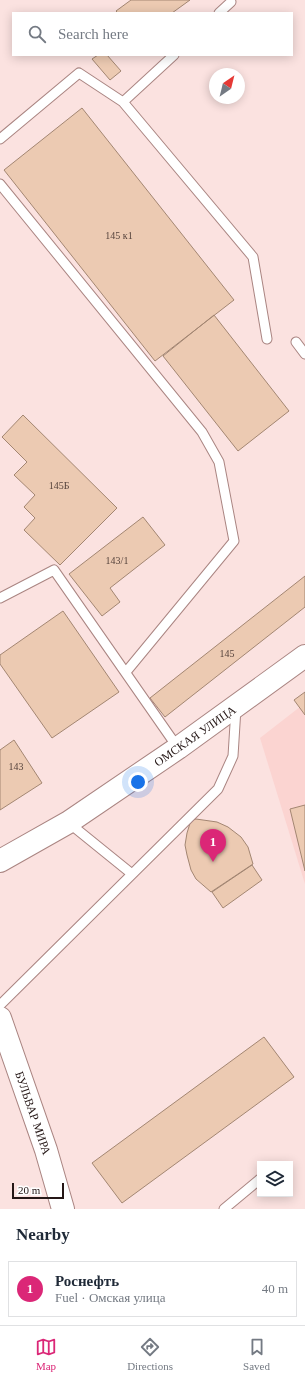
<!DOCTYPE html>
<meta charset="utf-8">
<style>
:root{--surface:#fff;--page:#f6f6f7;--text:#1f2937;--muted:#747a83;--line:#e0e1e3;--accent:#db2777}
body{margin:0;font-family:"Times New Roman",serif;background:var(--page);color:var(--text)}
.controls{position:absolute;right:12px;bottom:12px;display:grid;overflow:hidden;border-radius:0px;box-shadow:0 2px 10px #0003}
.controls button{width:36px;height:36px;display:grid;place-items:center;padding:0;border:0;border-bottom:1px solid var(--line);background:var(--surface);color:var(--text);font:20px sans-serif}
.compass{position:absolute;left:209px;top:68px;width:36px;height:36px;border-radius:50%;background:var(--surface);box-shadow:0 2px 10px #0003;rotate:35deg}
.scale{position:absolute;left:12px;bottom:10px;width:52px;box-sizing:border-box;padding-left:4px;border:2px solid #251716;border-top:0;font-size:11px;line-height:14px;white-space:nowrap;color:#251716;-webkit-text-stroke:3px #fff;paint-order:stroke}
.you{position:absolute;left:138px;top:782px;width:14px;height:14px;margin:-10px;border:3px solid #fff;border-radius:50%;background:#1a73e8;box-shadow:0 0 0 6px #1a73e833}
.badge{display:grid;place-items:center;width:26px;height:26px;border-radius:50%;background:var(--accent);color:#fff;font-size:13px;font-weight:700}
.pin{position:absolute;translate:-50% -33px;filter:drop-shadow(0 1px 2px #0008)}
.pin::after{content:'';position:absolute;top:21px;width:14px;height:12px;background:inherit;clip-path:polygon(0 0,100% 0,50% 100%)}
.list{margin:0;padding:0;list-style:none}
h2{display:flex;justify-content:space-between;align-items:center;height:52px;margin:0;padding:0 16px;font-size:17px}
h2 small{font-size:13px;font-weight:400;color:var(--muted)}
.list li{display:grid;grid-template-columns:26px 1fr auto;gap:12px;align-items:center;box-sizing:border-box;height:56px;margin:0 8px 8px;padding:0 8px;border:1px solid var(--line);border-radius:0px}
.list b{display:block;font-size:15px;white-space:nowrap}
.list p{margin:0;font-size:13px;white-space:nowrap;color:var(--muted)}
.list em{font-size:13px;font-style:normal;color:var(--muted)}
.icon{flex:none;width:22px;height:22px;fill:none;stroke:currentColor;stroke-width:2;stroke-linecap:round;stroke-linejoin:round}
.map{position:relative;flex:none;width:305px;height:1209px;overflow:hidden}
.search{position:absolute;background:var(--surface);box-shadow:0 2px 10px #0003;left:12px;right:12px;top:12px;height:44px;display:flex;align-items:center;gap:10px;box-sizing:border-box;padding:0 14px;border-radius:0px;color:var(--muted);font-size:15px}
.sheet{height:116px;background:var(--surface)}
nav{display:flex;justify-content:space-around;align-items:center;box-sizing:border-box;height:56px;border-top:1px solid var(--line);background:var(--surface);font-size:11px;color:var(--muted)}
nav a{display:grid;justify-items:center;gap:2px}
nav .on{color:var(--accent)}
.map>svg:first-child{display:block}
.built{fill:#fbd4d1}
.building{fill:#eccab2;stroke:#a38672}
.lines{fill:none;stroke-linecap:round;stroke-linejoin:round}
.service-casing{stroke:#aa8582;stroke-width:11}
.tertiary-casing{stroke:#aa8582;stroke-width:24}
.primary-casing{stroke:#aa8582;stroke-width:24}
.service{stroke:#fff;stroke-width:9}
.tertiary{stroke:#fff;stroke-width:22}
.primary{stroke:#fff;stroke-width:22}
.labels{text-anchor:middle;stroke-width:3;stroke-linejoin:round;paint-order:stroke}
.number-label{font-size:10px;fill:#57443d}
.street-label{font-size:12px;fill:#251716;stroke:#fff}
</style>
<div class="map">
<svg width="305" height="1209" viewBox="0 0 305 1209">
<rect width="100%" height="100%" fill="#fbe2e0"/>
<path class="built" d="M 305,703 L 305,884 L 260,738 Z"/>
<path class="building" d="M 131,0 L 190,0 L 172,13 L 118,13 L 116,11 Z
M 98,55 L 107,55 L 121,71 L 110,80 L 92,59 Z
M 82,108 L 234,300 L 155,361 L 4,170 Z
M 214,315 L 289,411 L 238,451 L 163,356 Z
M 23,415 L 117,508 L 60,565 L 24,530 L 35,518 L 24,507 L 35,495 L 14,475 L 27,462 L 2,437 Z
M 143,517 L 165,545 L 110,588 L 120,602 L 102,616 L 69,574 Z
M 305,576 L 305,607 L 165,717 L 150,698 Z
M 63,611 L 119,692 L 52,738 L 0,664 L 0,655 Z
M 305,692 L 305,715 L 294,700 Z
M 14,740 L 42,783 L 0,810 L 0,750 Z
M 305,805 L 305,871 L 290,809 Z
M 196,819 L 217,822 L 228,827 L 241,837 L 248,847 L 253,864 L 211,892 L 196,879 L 191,870 L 187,855 L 185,845 L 187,833 L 191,820 Z
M 252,865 L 262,880 L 223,908 L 212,892 Z
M 264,1037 L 294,1077 L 122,1203 L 92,1163 Z"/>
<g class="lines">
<g class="service-casing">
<path id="service" d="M 219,13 L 231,2
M 123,102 L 174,55
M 0,139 L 79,73 L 123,102 L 253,257 L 267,339
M 0,184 L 202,432 L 219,462 L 234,541 L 126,672
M 296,342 L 305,354
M 0,598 L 54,570 L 178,748
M 69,823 L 132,874
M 0,1005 L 218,789 L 233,756 L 236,708
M 224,1209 L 260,1179"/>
</g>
<g class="tertiary-casing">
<path id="tertiary" d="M 0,1018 L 46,1150 L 63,1209"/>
</g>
<g class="primary-casing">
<path id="primary" d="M 0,861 L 69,822 L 178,748 L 305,656"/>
</g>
<use href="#service" class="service"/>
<use href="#tertiary" class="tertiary"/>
<use href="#primary" class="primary"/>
</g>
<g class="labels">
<g class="number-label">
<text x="119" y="239">145 к1</text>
<text x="59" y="489">145Б</text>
<text x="117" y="564">143/1</text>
<text x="227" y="657">145</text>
<text x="16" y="770">143</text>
</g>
<g class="street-label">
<text transform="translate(195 736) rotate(-35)" y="4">ОМСКАЯ УЛИЦА</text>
<text transform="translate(33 1113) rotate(71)" y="4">БУЛЬВАР МИРА</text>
</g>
</g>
</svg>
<div class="controls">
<button><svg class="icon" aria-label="layers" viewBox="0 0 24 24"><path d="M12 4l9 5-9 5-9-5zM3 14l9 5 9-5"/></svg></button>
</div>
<svg class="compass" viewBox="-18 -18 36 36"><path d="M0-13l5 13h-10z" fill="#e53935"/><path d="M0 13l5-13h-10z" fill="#747a83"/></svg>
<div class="scale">20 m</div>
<div class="you"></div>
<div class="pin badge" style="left:213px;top:862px">1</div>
<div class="search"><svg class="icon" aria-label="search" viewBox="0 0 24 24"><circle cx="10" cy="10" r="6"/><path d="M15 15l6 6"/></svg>Search here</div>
</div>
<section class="sheet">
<h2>Nearby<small></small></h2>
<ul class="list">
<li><span class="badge">1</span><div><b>Роснефть</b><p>Fuel · Омская улица</p></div><em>40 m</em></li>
</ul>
</section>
<nav>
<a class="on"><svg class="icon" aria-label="map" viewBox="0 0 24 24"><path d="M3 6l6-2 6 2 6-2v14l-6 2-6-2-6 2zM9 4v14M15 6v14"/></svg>Map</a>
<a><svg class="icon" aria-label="directions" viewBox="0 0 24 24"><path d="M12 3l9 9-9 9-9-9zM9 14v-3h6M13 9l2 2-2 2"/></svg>Directions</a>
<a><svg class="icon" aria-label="saved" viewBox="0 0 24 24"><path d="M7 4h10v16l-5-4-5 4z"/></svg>Saved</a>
</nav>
